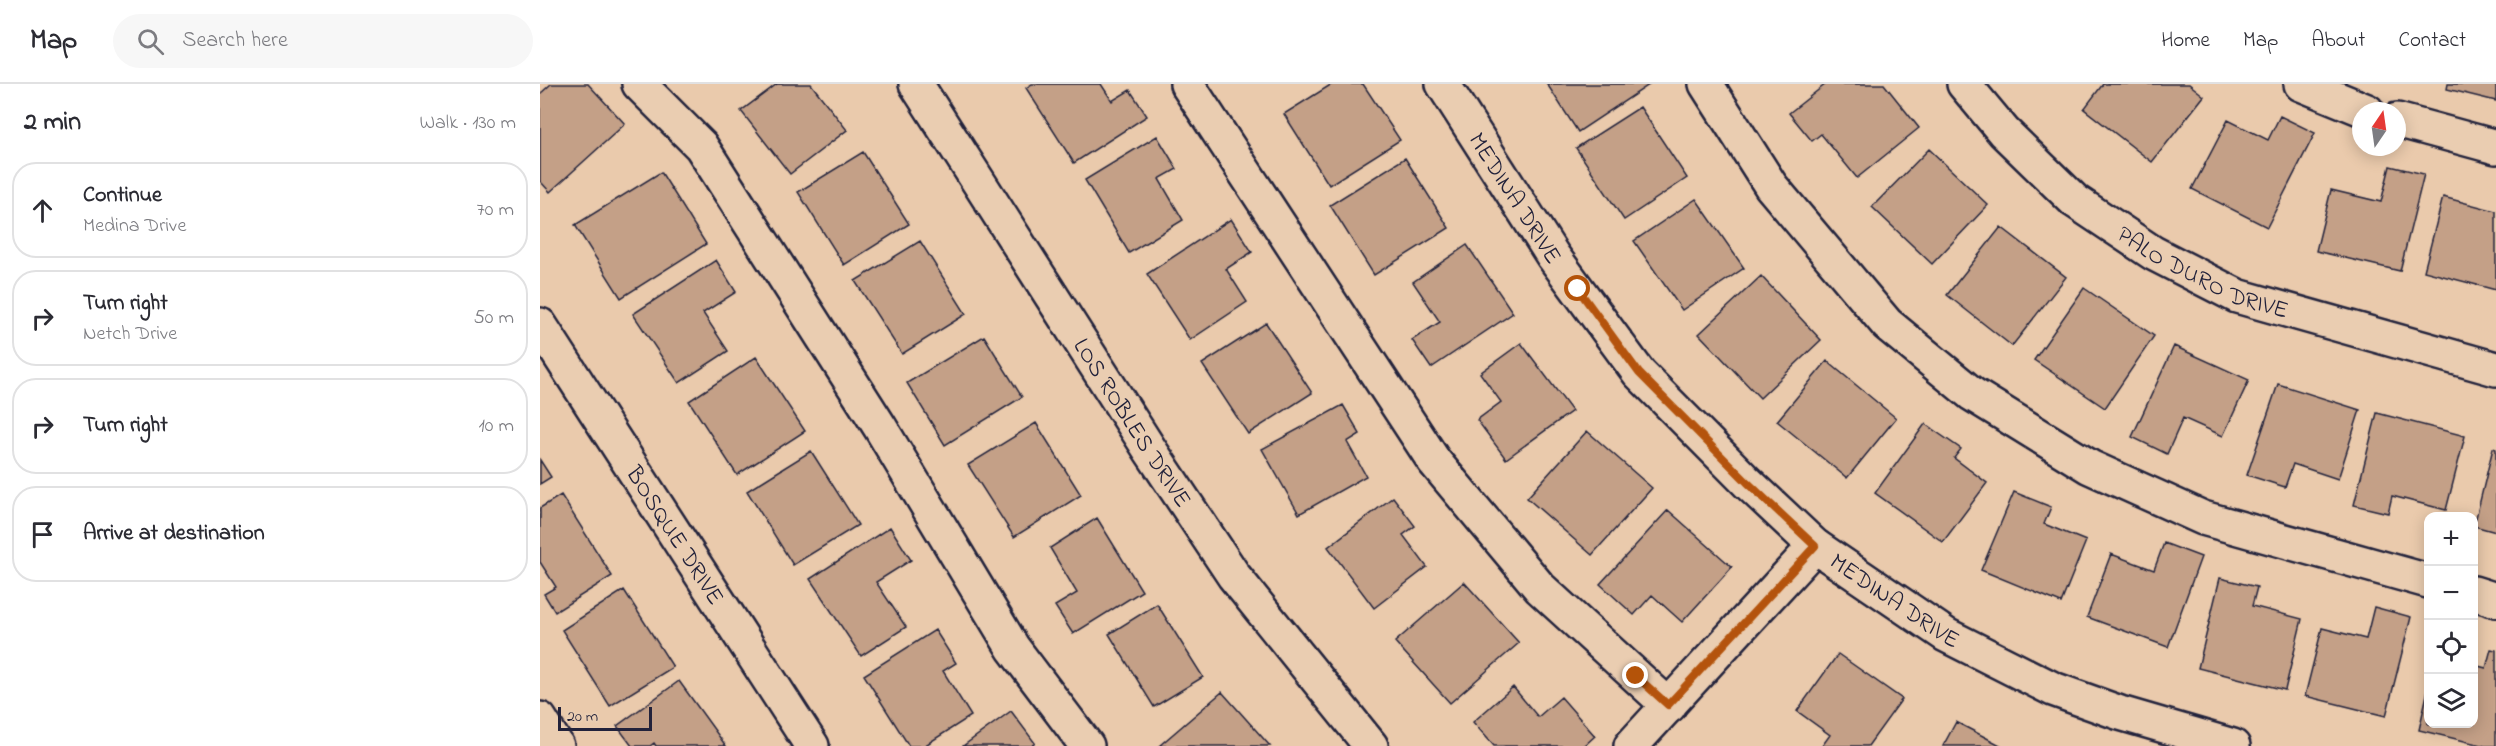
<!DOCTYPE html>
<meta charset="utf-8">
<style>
:root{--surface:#fff;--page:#f7f7f7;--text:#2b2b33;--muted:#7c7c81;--line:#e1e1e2}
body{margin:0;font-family:"Indie Flower",sans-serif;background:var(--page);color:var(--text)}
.controls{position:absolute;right:18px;bottom:18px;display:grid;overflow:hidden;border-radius:12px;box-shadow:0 3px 15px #0003}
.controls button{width:54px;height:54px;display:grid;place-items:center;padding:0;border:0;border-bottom:2px solid var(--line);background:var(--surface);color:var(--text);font:30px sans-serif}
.compass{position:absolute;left:1812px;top:18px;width:54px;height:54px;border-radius:50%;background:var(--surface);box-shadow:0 3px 15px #0003;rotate:13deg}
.scale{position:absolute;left:18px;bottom:15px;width:94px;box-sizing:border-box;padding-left:6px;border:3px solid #22223b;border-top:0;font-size:16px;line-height:21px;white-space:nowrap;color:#22223b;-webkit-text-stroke:4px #eacdb1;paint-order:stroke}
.stop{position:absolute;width:18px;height:18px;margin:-14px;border:4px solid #b45309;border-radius:50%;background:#fff}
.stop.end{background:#b45309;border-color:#fff;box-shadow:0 2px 6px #0008}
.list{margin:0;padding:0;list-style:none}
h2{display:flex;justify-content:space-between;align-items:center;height:78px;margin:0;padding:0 24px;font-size:26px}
h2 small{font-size:20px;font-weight:400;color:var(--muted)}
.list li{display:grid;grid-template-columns:39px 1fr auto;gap:18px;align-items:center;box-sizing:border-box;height:96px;margin:0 12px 12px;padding:0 12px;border:2px solid var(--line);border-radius:24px}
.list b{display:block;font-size:22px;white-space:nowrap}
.list p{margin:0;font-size:20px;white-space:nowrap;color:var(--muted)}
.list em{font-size:20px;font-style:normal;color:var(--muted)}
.icon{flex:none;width:33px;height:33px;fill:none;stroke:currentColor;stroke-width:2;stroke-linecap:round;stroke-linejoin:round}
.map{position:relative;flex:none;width:1956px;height:662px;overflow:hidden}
header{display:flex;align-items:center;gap:36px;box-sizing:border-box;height:84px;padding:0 30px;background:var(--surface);border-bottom:2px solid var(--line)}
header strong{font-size:28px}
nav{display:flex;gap:33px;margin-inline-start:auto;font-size:21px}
.search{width:420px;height:54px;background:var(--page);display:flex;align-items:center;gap:15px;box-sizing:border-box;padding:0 21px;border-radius:33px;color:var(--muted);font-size:22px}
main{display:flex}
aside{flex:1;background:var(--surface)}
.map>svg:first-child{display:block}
.building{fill:#c4a087;stroke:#22223b;stroke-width:1.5}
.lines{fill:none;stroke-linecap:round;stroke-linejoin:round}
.minor-casing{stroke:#22223b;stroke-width:38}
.minor{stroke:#eacdb1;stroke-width:33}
.route{stroke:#b45309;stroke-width:8}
.labels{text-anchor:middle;stroke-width:4.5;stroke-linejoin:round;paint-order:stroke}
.street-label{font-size:24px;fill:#22223b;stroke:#eacdb1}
</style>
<header>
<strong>Map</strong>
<div class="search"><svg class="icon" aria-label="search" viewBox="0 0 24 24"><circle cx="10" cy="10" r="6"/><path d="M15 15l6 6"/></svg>Search here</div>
<nav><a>Home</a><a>Map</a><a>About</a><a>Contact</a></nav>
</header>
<main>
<aside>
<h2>2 min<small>Walk · 130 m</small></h2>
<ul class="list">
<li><svg class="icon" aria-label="ahead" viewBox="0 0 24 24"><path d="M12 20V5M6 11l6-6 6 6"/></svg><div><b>Continue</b><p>Medina Drive</p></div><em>70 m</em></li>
<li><svg class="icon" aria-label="right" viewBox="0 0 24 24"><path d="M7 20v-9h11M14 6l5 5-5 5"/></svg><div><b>Turn right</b><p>Netch Drive</p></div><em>50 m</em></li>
<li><svg class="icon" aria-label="right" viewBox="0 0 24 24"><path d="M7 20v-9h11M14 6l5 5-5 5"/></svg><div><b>Turn right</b></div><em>10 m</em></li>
<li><svg class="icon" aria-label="arrive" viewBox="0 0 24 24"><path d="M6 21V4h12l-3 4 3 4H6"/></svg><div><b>Arrive at destination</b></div></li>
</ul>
</aside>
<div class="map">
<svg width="1956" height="662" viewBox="0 0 1956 662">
<rect width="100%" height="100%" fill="#eacaac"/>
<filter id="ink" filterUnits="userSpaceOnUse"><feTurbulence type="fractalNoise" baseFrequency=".0167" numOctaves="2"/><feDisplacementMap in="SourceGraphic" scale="12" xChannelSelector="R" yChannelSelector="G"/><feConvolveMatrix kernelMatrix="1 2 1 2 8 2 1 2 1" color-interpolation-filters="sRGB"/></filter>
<g filter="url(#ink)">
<path class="building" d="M 11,0 L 48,0 L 85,40 L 10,108 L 0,97 L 0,10 Z
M 237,0 L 271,0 L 307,46 L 250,90 L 201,27 Z
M 492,0 L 561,0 L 572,17 L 590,6 L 607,32 L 534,79 L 486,4 Z
M 792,0 L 823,0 L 860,56 L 789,101 L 744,30 Z
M 1007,0 L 1108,0 L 1109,1 L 1038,48 Z
M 1286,0 L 1344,0 L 1379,44 L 1317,94 L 1281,50 L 1272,57 L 1249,29 Z
M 1563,0 L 1649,0 L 1664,12 L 1612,78 L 1544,25 Z
M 1908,0 L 1956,0 L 1956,17 L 1907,5 Z
M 1100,23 L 1147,94 L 1084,136 L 1036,64 Z
M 1740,32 L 1775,49 L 1727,143 L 1652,105 L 1688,36 L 1728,56 Z
M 617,52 L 637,85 L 619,95 L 643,136 L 589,169 L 545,96 Z
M 1389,65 L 1448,121 L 1392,180 L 1332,123 Z
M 323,68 L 369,140 L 304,181 L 258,108 Z
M 865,74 L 909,144 L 834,191 L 790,121 Z
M 1850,82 L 1884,90 L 1860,187 L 1776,167 L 1791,106 L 1841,118 Z
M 121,88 L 166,160 L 81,214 L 35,141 Z
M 1903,113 L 1956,127 L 1956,206 L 1884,187 Z
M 1156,115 L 1204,184 L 1142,226 L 1094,157 Z
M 691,135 L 712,168 L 686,185 L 707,218 L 650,256 L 607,190 Z
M 1461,143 L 1526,193 L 1472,262 L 1407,211 Z
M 380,157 L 426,230 L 362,270 L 315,197 Z
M 927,161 L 973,229 L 891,284 L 872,256 L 900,238 L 873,198 Z
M 176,176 L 196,208 L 163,229 L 188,267 L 139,299 L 93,230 Z
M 1221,192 L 1281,256 L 1220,314 L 1159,250 Z
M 1544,204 L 1614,252 L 1565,324 L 1494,276 Z
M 726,239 L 772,309 L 708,350 L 662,280 Z
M 444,252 L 482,313 L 405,361 L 367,299 Z
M 981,259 L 1032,327 L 966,375 L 937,336 L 961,318 L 940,289 Z
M 1634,262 L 1709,296 L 1683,352 L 1643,334 L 1627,370 L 1592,353 Z
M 216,273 L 265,347 L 197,391 L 149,317 Z
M 1287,277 L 1356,334 L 1307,394 L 1237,337 Z
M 1738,300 L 1820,326 L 1798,395 L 1753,380 L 1745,403 L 1707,391 Z
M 803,321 L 820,350 L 807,358 L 826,392 L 759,430 L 722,365 Z
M 1837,329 L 1925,352 L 1906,426 L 1852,412 L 1848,429 L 1814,421 Z
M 496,339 L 541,411 L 474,453 L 428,381 Z
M 1385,340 L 1421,365 L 1414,374 L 1447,399 L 1403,458 L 1335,409 Z
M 1047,347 L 1112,404 L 1052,471 L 987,414 Z
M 1953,364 L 1956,365 L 1956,448 L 1934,442 Z
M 271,367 L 318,441 L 253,481 L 207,407 Z
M 0,376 L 11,393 L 0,400 Z
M 1474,408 L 1511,423 L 1504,440 L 1546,457 L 1521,519 L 1441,486 Z
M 21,411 L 72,492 L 15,528 L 4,510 L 16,503 L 0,478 L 0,424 Z
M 853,413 L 875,442 L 863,451 L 887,483 L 834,524 L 788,463 Z
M 1128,426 L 1192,483 L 1142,538 L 1112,511 L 1094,531 L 1060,500 Z
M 557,434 L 602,507 L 533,550 L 515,522 L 537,509 L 510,464 Z
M 350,443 L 371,476 L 336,498 L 366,543 L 321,572 L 270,495 Z
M 1624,459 L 1661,473 L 1628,563 L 1547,533 L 1571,470 L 1614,486 Z
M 1680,494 L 1717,503 L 1712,522 L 1762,535 L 1745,606 L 1658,584 Z
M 924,498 L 979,559 L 910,619 L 855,558 Z
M 84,506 L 133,583 L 70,622 L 22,546 Z
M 617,520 L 663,593 L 614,623 L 569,550 Z
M 1834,523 L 1871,533 L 1846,632 L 1765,612 L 1782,544 L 1826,555 Z
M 395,546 L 416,579 L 403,587 L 431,632 L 384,662 L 369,662 L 324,591 Z
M 1951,565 L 1956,566 L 1956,662 L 1945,662 L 1879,646 L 1888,606 L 1888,640 L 1934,640 L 1934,581 L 1946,584 Z
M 1298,570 L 1362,615 L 1328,662 L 1282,662 L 1290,651 L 1257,627 Z
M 139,597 L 186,662 L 116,662 L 114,659 L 110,662 L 92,662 L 77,642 Z
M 973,603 L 998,633 L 1021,613 L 1055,652 L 1044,662 L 954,662 L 933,638 Z
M 682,608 L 730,662 L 619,662 Z
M 471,627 L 495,659 L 491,662 L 423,662 Z
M 1416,638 L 1462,662 L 1403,662 Z"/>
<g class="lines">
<g class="minor-casing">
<g id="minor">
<path d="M 99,0 L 161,62 L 340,343 L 473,564 L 547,662"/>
<path id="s1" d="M 376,0 L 610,366 L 694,492 L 831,662"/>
<path d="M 647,0 L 894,377 L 1000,504 L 1129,622"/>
<path id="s2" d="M 903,0 L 1013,172 L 1099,289 L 1207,398 L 1275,462 L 1406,551 L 1513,605 L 1580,629 L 1693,662"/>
<path d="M 1166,0 L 1231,102 L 1347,240 L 1432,310 L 1550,383 L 1663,434 L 1888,497"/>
<path id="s3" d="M 1424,0 L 1464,48 L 1535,117 L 1613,169 L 1697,212 L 1956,285"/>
<path d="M 1761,0 L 1827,27"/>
<path d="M 1857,36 L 1956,63"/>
<path id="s4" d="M 0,241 L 272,662"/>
<path d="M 1934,509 L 1956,516"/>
<path d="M 0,635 L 17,662"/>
<path d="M 1091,662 L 1275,462"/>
</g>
</g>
<use href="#minor" class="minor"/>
</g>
</g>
<g class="lines" filter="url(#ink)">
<path class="route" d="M 1038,205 L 1099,289 L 1207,398 L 1275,462 L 1128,621 L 1096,592"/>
</g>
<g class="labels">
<g class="street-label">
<text dy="8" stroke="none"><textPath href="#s2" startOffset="135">MEDINA DRIVE</textPath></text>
<text dy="8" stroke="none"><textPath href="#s3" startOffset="309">PALO DURO DRIVE</textPath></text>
<text dy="8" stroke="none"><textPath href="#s1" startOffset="402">LOS ROBLES DRIVE</textPath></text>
<text dy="8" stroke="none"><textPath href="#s4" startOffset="250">BOSQUE DRIVE</textPath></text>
<text dy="8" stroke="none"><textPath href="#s2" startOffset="693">MEDINA DRIVE</textPath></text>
</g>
</g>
</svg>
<div class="controls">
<button>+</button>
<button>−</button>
<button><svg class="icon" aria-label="locate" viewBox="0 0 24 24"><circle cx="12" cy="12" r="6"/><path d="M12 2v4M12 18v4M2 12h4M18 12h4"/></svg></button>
<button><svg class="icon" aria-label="layers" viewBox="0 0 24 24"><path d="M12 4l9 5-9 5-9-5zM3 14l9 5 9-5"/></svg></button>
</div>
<svg class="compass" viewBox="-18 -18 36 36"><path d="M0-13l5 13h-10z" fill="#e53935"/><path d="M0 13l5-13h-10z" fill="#7c7c81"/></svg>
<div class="scale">20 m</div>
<div class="stop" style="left:1038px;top:205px"></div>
<div class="stop end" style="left:1096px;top:592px"></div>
</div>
</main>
